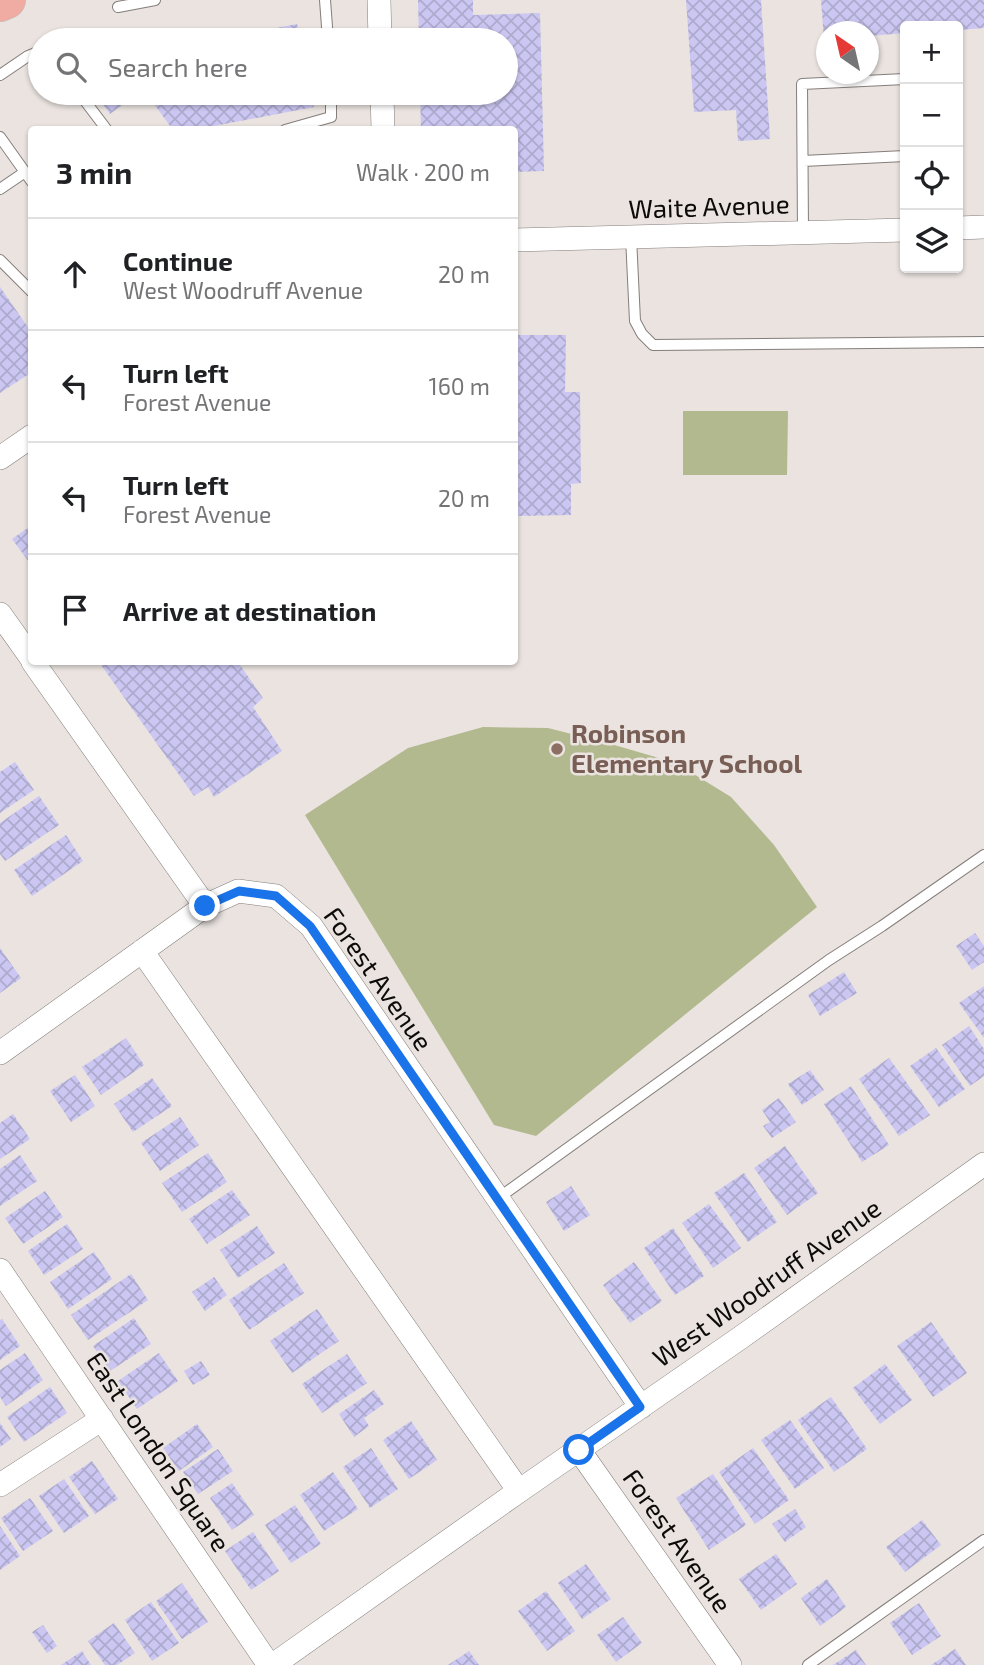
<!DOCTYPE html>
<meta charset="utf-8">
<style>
:root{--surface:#fff;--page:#f2f2f2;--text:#202124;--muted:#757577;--line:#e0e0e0}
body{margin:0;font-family:"Exo 2",sans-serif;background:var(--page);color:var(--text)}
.controls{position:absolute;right:21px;top:21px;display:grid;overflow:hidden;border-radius:7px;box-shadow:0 2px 5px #0004}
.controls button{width:63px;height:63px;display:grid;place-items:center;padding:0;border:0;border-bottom:2px solid var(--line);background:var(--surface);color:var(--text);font:35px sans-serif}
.compass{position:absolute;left:816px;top:21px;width:63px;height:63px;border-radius:50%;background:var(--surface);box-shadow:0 2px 5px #0004;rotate:326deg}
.stop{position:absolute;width:21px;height:21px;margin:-16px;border:5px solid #1a73e8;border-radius:50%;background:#fff}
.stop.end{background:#1a73e8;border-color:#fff;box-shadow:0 2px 7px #0008}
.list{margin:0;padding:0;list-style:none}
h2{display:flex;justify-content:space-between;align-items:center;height:91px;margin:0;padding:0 28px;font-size:30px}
h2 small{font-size:23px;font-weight:400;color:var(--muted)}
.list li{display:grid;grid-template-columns:46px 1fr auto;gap:21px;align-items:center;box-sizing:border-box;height:112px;padding:0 28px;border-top:2px solid var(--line)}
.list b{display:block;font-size:26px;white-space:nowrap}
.list p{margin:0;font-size:23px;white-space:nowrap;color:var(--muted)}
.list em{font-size:23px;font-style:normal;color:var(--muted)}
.icon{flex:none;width:38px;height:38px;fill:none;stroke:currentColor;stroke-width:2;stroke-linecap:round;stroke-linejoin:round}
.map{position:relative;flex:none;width:984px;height:1665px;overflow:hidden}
.search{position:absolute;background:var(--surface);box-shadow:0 2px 5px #0004;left:28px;top:28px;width:490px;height:77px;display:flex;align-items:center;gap:18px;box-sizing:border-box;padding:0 24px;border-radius:38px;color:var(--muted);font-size:26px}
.panel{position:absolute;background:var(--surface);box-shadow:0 2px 5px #0004;left:28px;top:126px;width:490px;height:539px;border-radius:7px}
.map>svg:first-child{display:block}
.pitch{fill:#b3b98f}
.building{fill:url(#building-cross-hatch)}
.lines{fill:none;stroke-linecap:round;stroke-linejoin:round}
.service-casing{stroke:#847e7b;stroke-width:12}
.minor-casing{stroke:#847e7b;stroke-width:24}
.primary-casing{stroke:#c0c0bf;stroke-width:38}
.service{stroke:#fff;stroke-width:10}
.minor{stroke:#fff;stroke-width:23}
.primary{stroke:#f0aca3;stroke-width:37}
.route{stroke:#1a73e8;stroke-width:9}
.education-dot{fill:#8d6e63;stroke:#eae3e0;stroke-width:2.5}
.labels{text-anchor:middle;stroke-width:5;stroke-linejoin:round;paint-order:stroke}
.street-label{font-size:26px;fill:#0d0b0a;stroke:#eae3e0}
.education-label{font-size:26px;font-weight:bold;fill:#785e54;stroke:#eae3e0;text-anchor:start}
</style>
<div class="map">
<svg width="984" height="1665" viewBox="0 0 984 1665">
<defs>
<pattern id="building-cross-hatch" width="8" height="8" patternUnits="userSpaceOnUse" patternTransform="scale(1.75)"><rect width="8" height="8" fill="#cbc7f2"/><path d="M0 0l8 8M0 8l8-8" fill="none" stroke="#adaace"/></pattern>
</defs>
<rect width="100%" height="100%" fill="#eae3e0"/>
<path class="pitch" d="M 683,411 L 788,411 L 787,475 L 683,475 Z
M 483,727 L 548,728 L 611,744 L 676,763 L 731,797 L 774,845 L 817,907 L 536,1136 L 494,1125 L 305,815 L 408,748 Z"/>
<path class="building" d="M 418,0 L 473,0 L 473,15 L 540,13 L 544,171 L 514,172 L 514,130 L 421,130 L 420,93 L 506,93 L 506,40 L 419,40 Z
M 686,0 L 761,0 L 770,139 L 738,141 L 736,110 L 694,112 Z
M 821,0 L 984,0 L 984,28 L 958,30 L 958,26 L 905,26 L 905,33 L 869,36 L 869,32 L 827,32 L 827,39 L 824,39 Z
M 297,24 L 301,40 L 220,40 L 220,39 Z
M 95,93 L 118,93 L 125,103 L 110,114 Z
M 146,93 L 311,93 L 314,107 L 193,130 L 173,130 Z
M 0,287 L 32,333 L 32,372 L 0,393 Z
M 514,335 L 566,335 L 565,392 L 580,392 L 581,483 L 571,484 L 571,515 L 514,516 Z
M 32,525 L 32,566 L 12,539 Z
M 99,662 L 238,662 L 263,698 L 253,707 L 282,751 L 214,797 L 208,787 L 194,796 Z
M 15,762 L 34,790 L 0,813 L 0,772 Z
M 39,796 L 59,825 L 5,861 L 0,854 L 0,823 Z
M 66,835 L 83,861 L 32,896 L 14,870 Z
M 975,933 L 984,946 L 984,962 L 972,970 L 956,946 Z
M 0,948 L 21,978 L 0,993 Z
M 844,972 L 857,993 L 820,1016 L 808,995 Z
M 984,986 L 984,1038 L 959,1003 Z
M 969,1026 L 984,1049 L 984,1076 L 970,1086 L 942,1045 Z
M 126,1038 L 144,1065 L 101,1095 L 82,1067 Z
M 936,1048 L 965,1089 L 939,1107 L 910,1066 Z
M 889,1058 L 930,1115 L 899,1136 L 859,1079 Z
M 810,1070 L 824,1090 L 802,1105 L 788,1084 Z
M 75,1075 L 95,1106 L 71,1122 L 50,1091 Z
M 152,1078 L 172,1106 L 133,1132 L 114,1104 Z
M 851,1086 L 889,1145 L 862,1162 L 824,1104 Z
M 779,1098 L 796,1122 L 772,1138 L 763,1126 L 770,1122 L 762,1110 Z
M 13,1114 L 30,1139 L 0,1159 L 0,1123 Z
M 180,1117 L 199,1145 L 160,1171 L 141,1143 Z
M 785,1146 L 818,1193 L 787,1215 L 754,1168 Z
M 208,1153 L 227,1182 L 182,1212 L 162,1183 Z
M 20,1155 L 37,1181 L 0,1206 L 0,1169 Z
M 744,1173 L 777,1222 L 748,1242 L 714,1193 Z
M 571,1186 L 590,1215 L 564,1231 L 546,1202 Z
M 232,1190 L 250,1215 L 207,1244 L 189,1219 Z
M 45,1191 L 63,1217 L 23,1244 L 5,1218 Z
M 709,1204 L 741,1248 L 713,1268 L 682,1223 Z
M 67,1224 L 83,1249 L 44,1275 L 28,1251 Z
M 257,1226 L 275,1253 L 238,1278 L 220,1250 Z
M 673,1228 L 704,1276 L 675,1295 L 644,1248 Z
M 94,1252 L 112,1279 L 68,1309 L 50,1282 Z
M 634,1262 L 662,1301 L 630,1323 L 603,1285 Z
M 284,1263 L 304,1293 L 249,1330 L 229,1300 Z
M 131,1274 L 148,1300 L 88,1340 L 71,1315 Z
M 214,1277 L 227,1295 L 205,1311 L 192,1292 Z
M 317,1309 L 339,1341 L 292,1373 L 270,1341 Z
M 134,1318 L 151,1344 L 110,1371 L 93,1346 Z
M 2,1319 L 20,1346 L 0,1360 L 0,1320 Z
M 931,1322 L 967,1373 L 933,1397 L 897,1346 Z
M 25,1353 L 43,1380 L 6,1406 L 0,1397 L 0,1370 Z
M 159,1353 L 178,1381 L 137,1409 L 118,1381 Z
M 347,1354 L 367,1383 L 322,1413 L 302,1384 Z
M 201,1361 L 210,1375 L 193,1385 L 184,1371 Z
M 885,1364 L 912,1400 L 880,1424 L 853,1388 Z
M 50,1387 L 67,1413 L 24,1442 L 7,1417 Z
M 374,1390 L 384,1404 L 364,1418 L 369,1426 L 354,1437 L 339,1414 Z
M 831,1397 L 867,1449 L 834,1472 L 798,1420 Z
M 790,1420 L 824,1468 L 795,1489 L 761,1440 Z
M 411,1421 L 437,1460 L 409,1479 L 383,1440 Z
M 0,1423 L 11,1439 L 0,1447 Z
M 197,1424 L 213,1447 L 179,1471 L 163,1448 Z
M 371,1448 L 398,1489 L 370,1508 L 343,1467 Z
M 753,1448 L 789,1500 L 755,1524 L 719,1472 Z
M 218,1449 L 233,1471 L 198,1494 L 183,1472 Z
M 92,1461 L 118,1499 L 95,1514 L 69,1477 Z
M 333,1472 L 358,1509 L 324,1531 L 300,1495 Z
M 713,1474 L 746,1525 L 709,1550 L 676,1498 Z
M 64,1479 L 89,1516 L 64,1533 L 39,1496 Z
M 232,1483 L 254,1515 L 232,1530 L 210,1498 Z
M 30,1498 L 53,1531 L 23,1551 L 1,1518 Z
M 295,1505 L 321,1544 L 291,1563 L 265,1525 Z
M 795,1509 L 806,1527 L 785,1542 L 772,1524 Z
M 922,1520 L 941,1545 L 905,1572 L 886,1547 Z
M 0,1526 L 20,1556 L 0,1570 Z
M 253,1532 L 279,1571 L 251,1590 L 225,1551 Z
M 776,1554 L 797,1584 L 761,1610 L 739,1579 Z
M 586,1564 L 611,1599 L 582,1619 L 558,1583 Z
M 827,1579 L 846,1607 L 820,1626 L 801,1598 Z
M 182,1583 L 208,1622 L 182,1639 L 156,1601 Z
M 546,1591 L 575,1631 L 547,1651 L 518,1611 Z
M 151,1602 L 179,1643 L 152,1661 L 125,1620 Z
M 919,1603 L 941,1636 L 912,1655 L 890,1623 Z
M 623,1617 L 642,1643 L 616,1662 L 597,1635 Z
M 114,1623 L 135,1653 L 117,1665 L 105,1665 L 88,1641 Z
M 43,1625 L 57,1646 L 47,1653 L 32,1632 Z
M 955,1649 L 966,1665 L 931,1665 Z
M 856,1650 L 866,1665 L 833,1665 Z
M 82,1651 L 91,1665 L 61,1665 Z
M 469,1651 L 479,1665 L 448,1665 Z"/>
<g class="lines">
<g class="service-casing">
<path id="service" d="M 325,0 L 328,40
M 118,7 L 155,0
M 0,75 L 28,56 L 40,51
M 79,93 L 107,130
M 285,130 L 331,117 L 331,93
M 0,137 L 32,182
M 803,161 L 905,156
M 0,189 L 25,172
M 803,232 L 802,84 L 905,79
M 631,237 L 635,321 L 642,334 L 653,345 L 984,342
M 0,260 L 32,292
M 497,1199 L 829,960 L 882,926 L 984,855
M 808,1665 L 984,1540"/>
</g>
<g class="minor-casing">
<path id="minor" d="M 379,0 L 380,40
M 382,93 L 383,130
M 958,228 L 984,227
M 514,240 L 905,230
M 0,458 L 32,436
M 0,614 L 32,659
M 33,662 L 205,906
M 142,951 L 519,1491
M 0,1053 L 205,906 L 238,891 L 276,896 L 311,926 L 641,1407
M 0,1270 L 269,1665
M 579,1450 L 730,1665
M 0,1485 L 102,1419
M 273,1665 L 519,1491 L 740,1338 L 984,1164"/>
</g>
<g class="primary-casing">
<path id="primary" d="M 0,3 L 7,0"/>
</g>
<use href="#service" class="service"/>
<use href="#minor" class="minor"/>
<use href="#primary" class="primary"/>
</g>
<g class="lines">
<path class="route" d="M 205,906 L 239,891 L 276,896 L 310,926 L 640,1407 L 579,1450"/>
</g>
<circle class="education-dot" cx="557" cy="749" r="7"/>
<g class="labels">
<g class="street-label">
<text transform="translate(709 207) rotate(-2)" y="9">Waite Avenue</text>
<text transform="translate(378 979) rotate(55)" y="9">Forest Avenue</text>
<text transform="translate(767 1283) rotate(-35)" y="9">West Woodruff Avenue</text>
<text transform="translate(158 1452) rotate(56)" y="9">East London Square</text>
<text transform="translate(677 1541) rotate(55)" y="9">Forest Avenue</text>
</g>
<g class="education-label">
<text x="571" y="743">Robinson<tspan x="571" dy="30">Elementary School</tspan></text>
</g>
</g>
</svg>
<div class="controls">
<button>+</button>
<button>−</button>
<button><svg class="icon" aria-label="locate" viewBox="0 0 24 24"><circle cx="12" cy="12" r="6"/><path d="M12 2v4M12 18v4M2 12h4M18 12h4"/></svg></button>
<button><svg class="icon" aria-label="layers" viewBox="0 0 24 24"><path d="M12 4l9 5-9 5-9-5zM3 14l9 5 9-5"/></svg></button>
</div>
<svg class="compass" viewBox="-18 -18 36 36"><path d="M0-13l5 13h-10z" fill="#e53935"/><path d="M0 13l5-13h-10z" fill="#757577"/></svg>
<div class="stop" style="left:579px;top:1450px"></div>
<div class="stop end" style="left:205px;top:906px"></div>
<div class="search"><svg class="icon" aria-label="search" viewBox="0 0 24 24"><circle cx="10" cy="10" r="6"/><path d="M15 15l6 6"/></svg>Search here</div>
<section class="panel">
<h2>3 min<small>Walk · 200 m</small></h2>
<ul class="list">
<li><svg class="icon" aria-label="ahead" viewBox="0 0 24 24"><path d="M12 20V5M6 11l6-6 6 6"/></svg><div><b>Continue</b><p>West Woodruff Avenue</p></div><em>20 m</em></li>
<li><svg class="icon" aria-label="left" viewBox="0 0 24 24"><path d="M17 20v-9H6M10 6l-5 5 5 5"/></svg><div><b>Turn left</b><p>Forest Avenue</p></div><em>160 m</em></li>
<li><svg class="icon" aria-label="left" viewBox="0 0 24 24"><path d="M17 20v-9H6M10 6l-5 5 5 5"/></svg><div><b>Turn left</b><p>Forest Avenue</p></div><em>20 m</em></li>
<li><svg class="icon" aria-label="arrive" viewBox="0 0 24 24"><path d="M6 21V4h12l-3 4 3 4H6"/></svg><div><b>Arrive at destination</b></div></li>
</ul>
</section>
</div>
